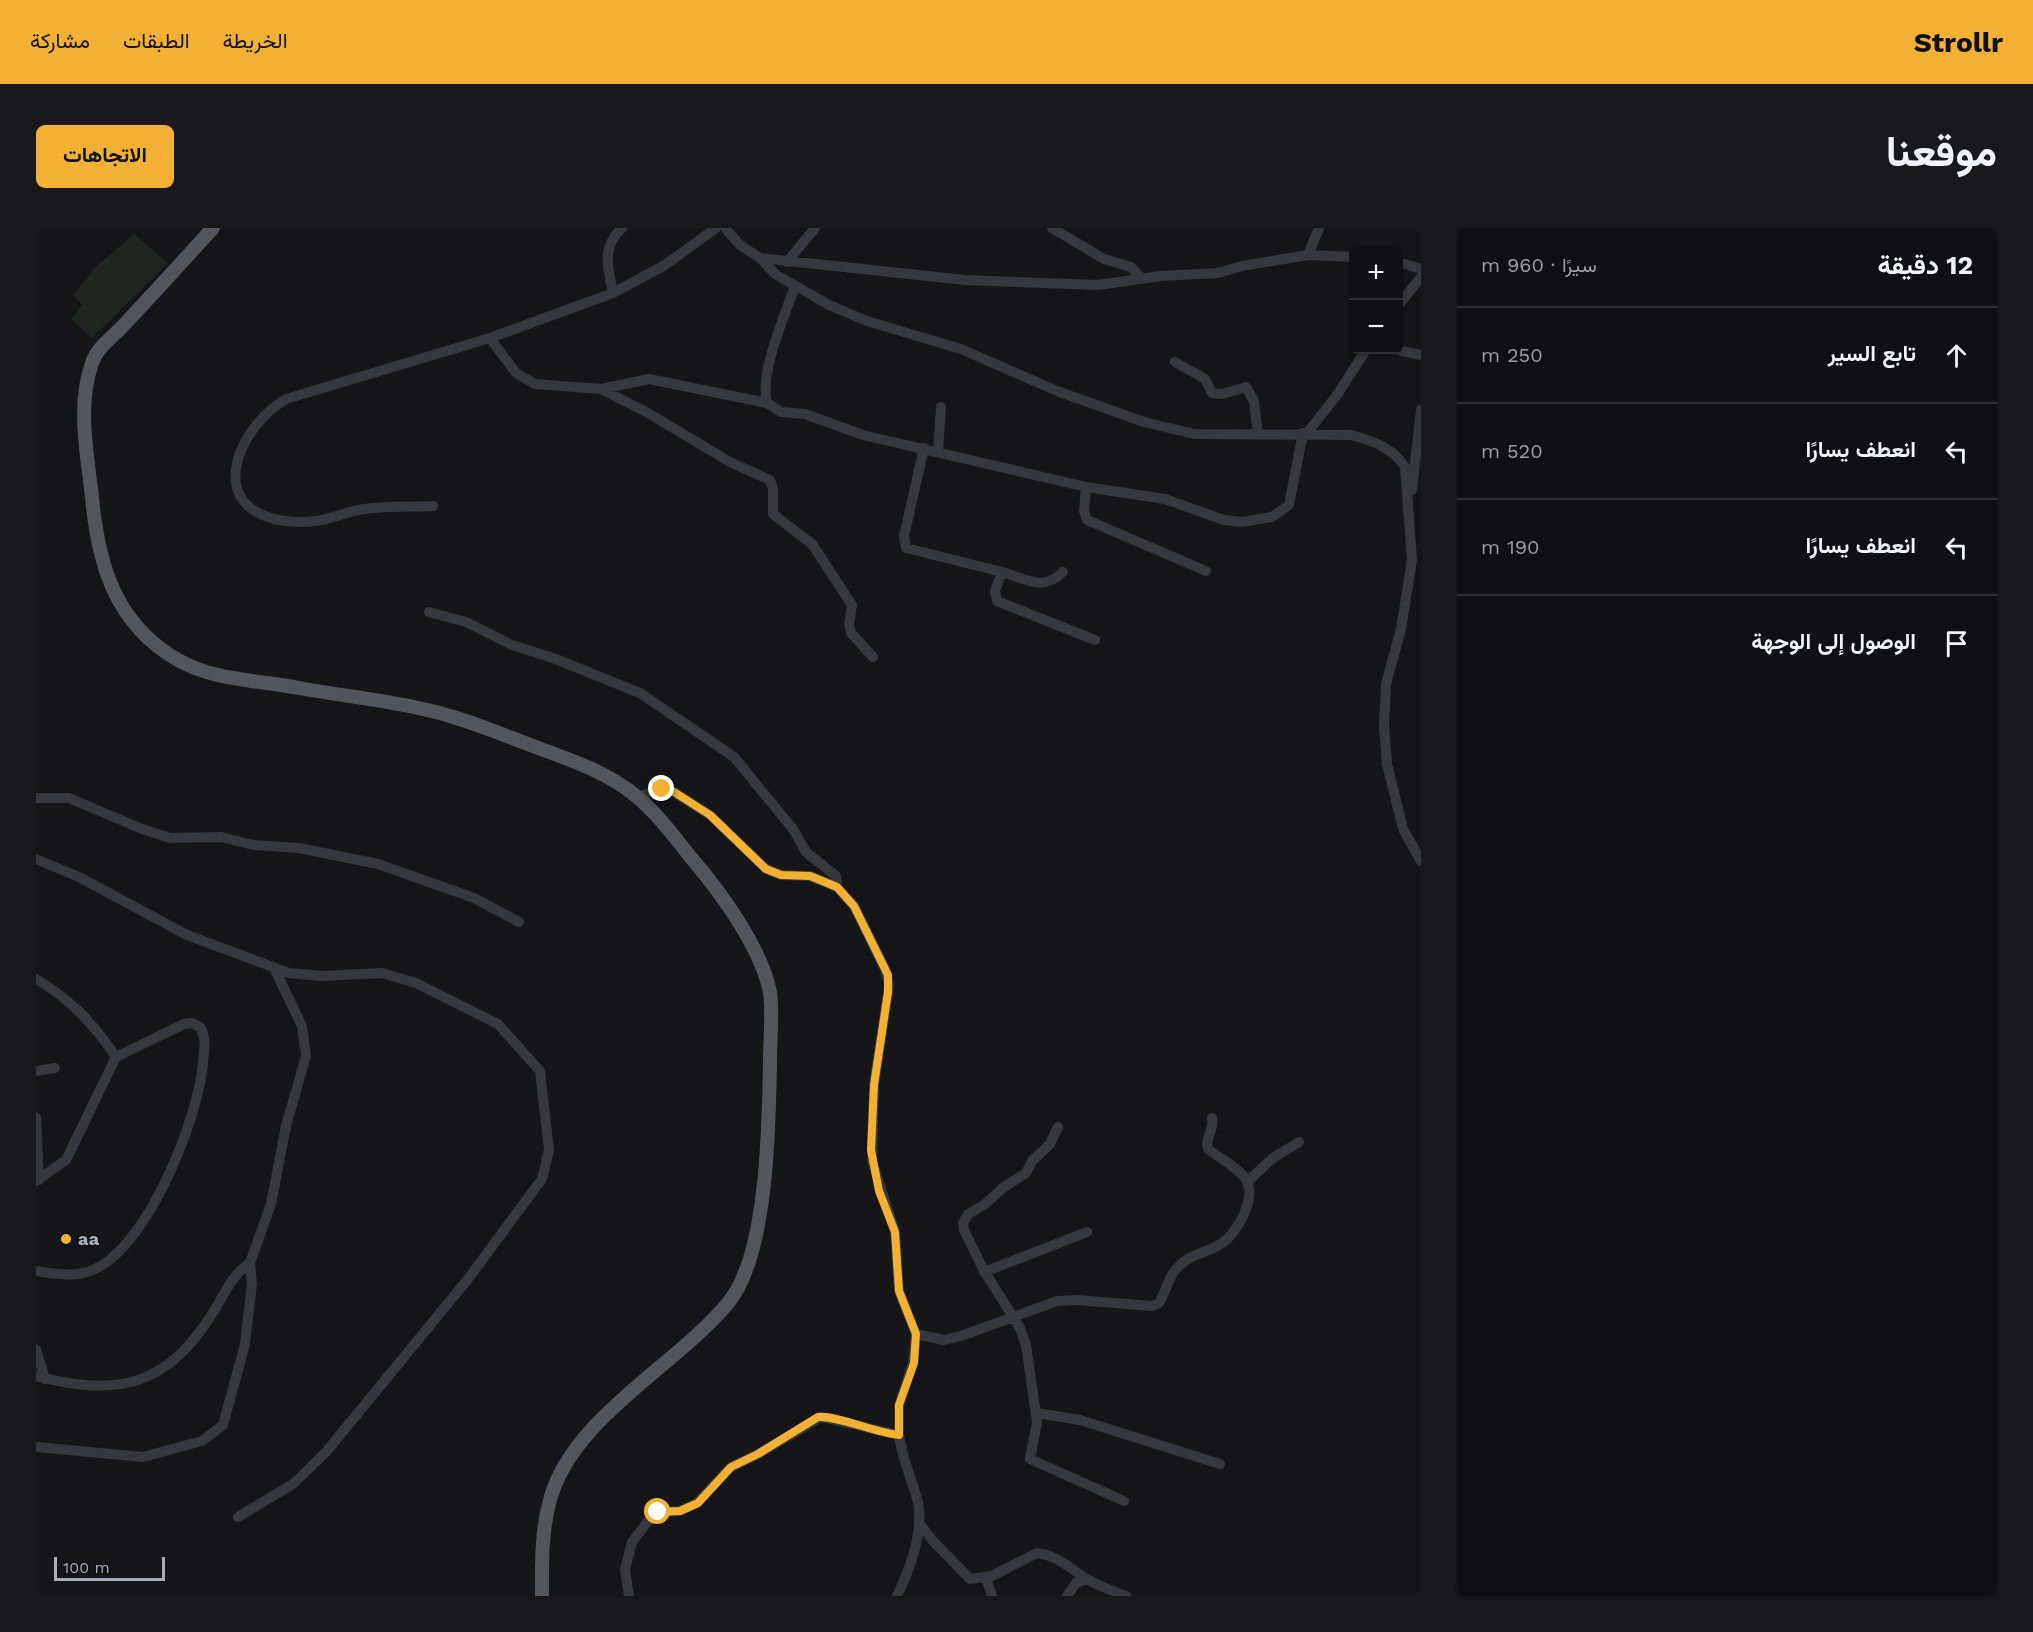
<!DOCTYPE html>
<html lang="ar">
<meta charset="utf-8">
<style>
:root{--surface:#101012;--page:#19191b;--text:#f1f3f6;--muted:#9c9d9f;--line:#303032;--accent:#f2b134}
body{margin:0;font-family:"Work Sans",Vazirmatn,sans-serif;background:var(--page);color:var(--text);direction:rtl}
.controls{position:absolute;right:18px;top:18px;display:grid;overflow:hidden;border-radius:9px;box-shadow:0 2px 4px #0004}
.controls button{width:54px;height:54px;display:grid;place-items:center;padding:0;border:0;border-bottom:2px solid var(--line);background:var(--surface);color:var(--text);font:30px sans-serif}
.scale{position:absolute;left:18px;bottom:15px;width:111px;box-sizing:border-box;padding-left:6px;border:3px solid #a8adb8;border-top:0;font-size:16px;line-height:21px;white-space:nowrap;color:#a8adb8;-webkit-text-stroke:4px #111113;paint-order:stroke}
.stop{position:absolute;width:18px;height:18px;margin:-14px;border:4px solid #f2b134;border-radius:50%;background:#fff}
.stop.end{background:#f2b134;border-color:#fff;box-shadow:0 2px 6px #0008}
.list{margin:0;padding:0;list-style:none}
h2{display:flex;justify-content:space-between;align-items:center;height:78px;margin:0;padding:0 24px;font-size:26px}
h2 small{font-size:20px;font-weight:400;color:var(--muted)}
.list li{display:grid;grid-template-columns:39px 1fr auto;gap:18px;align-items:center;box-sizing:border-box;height:96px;padding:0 24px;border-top:2px solid var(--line)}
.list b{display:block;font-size:22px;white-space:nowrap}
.list em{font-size:20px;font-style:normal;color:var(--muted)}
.icon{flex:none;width:33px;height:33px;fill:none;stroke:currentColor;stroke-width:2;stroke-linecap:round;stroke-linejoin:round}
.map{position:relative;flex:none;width:1385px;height:1368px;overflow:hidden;direction:ltr;border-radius:9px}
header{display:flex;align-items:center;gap:36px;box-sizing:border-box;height:84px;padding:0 30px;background:var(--accent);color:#111}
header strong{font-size:28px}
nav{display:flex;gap:33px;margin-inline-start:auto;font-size:21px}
.intro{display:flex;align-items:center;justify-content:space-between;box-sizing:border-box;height:144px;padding:0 36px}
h1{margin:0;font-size:42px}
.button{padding:15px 27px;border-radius:9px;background:var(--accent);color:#111;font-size:21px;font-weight:700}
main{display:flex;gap:36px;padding:0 36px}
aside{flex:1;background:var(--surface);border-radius:9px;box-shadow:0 2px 4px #0004}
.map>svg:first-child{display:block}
.green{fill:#1e261f}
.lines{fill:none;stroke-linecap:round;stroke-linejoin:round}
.minor{stroke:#37383d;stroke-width:10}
.major{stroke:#53555c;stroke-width:14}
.route{stroke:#f2b134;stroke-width:8}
.poi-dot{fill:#f2b134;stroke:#111113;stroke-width:2}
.labels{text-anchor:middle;stroke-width:5;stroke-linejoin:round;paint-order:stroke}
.poi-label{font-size:18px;font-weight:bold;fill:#a8adb8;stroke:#111113;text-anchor:start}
</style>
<header>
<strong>Strollr</strong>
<nav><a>الخريطة</a><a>الطبقات</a><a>مشاركة</a></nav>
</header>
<div class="intro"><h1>موقعنا</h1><a class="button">الاتجاهات</a></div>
<main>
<aside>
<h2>12 دقيقة<small>سيرًا · 960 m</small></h2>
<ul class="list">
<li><svg class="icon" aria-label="ahead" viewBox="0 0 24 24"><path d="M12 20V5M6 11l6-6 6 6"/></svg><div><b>تابع السير</b></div><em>250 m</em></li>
<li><svg class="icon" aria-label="left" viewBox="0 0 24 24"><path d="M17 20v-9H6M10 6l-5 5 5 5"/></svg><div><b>انعطف يسارًا</b></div><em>520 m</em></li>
<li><svg class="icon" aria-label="left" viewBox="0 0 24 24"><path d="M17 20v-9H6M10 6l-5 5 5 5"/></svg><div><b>انعطف يسارًا</b></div><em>190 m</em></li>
<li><svg class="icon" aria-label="arrive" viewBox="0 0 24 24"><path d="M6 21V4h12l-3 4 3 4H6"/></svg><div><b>الوصول إلى الوجهة</b></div></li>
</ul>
</aside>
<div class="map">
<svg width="1385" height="1368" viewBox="0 0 1385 1368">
<rect width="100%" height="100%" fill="#161618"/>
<path class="green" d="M 98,6 L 132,35 L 56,110 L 35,91 L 46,77 L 37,67 L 62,37 Z"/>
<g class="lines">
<path class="minor" d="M 586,0 C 565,19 572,40 577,65 L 629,37 L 680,0
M 689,0 L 704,17 L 724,30 L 739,46 L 793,77 L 831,93 L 925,121 L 1021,163 L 1108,194 L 1158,206 L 1315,207 C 1337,213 1356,219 1369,239 L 1376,332 L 1365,401 L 1350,456 L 1348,497 L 1351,536 L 1367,601 L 1385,633
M 1016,0 L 1068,31 L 1095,39 L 1106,51
M 1272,27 L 1283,0
M 724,30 L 929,52 L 1062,57 L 1125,48 L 1182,45 L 1206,38 L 1272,27 L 1318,29
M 751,34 L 779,0
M 1362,34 L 1385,41
M 577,65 L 454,110 L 480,145 L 499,156 L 565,161 L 613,151 L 731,175 C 723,145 749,87 759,58
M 1362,78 L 1385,49
M 1362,122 L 1385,127
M 1139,134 L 1169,151 L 1176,165 L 1186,166 L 1210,159 L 1218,173 L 1222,206
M 565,161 L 612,185 L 694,234 L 734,252 L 737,261 L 737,286 L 776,316 L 816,377 L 813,396 L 815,405 L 837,429
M 731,175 L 745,184 L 769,186 L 827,207 L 1050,259 L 1129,271 L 1188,292 L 1206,294 L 1236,289 L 1253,277 L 1267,205
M 1271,205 L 1301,167 L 1330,122
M 888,220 L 868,308 L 870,320 L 966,344 L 959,363 L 961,373 L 1059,412
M 902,223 L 905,179
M 1050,259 L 1048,283 L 1051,292 L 1170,343
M 1376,262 L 1385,182
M 397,278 C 374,279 351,278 328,281 C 312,283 296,291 280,293 C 241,298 190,285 201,235 C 207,209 228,184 250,171 L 454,110
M 966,344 C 991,351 1006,364 1027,344
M 393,384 L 430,394 L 476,417 L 517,430 L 604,465 L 698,529 L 757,601 L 770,624 L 800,648 L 801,659
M 0,570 L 33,570 L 106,601 L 134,610 L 185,609 L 217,617 L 263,620 L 342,636 L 438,670 L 483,694
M 0,631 L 43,649 L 151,707 L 253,745 L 286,748 L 346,745 L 380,755 L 462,796 L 504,843 L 513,922 L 506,951 L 432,1051 L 290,1224 L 257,1256 L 202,1289
M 0,751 C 34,771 58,796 80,829
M 0,843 L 19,840
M 0,889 L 3,952
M 1022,899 L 1014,916 L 996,933 L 990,945 L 968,959 L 948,977 L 932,986 L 927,995 L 928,1002 L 947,1041 L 984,1100 L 990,1117 L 1001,1194 L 994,1231 L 1088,1273
M 0,953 L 30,932 L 80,829 L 148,796 L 156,795 L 164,799 C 171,810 168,822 167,835 C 162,891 113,1016 59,1041 C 42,1050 18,1046 0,1043
M 1211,954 L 1237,930 L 1263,914
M 948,1044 L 1051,1004
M 880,1106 L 908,1112 L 925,1108 L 1021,1073 L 1040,1072 L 1116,1078 L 1123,1075 C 1131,1062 1132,1047 1145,1036 C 1157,1025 1174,1024 1186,1015 C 1202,1005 1222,967 1209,950 C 1200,938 1183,930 1172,921 C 1168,909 1179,902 1176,890
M 0,1121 L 9,1151
M 0,1148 C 83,1169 131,1159 178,1083 C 188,1067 197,1045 214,1035
M 1001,1185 L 1044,1192 L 1184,1236
M 0,1219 L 107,1229 L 166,1213 L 187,1197 L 209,1116 L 216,1056 L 214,1035 L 235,976 L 250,898 L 270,828 L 266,798 L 238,740
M 883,1295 L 897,1313 L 934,1351 L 956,1348 L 1001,1325 C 1021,1327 1035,1341 1051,1351 C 1062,1358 1077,1363 1090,1368
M 950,1350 L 956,1368
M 593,1368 L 589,1342 L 596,1314 L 613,1292 L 622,1284 L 644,1283 L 661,1275 L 695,1239 L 722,1226 L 785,1189 L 863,1207 L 863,1177 L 877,1135 L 880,1106 L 863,1063 L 859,1004 L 836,933 L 838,857 L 853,758 L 849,741 L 818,678 L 801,659 L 774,648 L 745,647 L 730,641 L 674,587 L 638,564 L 621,562 L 602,569
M 861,1368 C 874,1341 888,1305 882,1274 C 876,1251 866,1231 863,1207
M 1031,1368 L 1040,1355 L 1050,1351"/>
<path class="major" d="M 177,0 C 147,33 117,66 86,99 C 74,111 61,120 56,135 C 41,178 51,225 56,269 C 62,336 79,396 142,432 C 179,453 223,452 263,460 C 313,469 366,474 414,488 C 445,497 475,510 505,521 C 538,533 572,545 600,568 C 622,586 639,610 657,632 C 686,666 725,720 734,764 C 737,786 734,810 734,832 C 733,893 732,1028 692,1075 C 640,1138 535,1191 514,1272 C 505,1304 506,1336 506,1368"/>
</g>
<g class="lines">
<path class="route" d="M 622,1284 L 644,1283 L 662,1275 L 695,1239 L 722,1226 L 782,1189 C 799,1187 841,1205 863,1207 L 863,1177 L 878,1135 L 880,1106 L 863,1063 L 859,1004 L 843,963 L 835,922 L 838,857 L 852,764 L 852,747 L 818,678 L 801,659 L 774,648 L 745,647 L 730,641 L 674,587 L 638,564 L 626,561"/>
</g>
<circle class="poi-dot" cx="30" cy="1011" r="6"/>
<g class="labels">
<g class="poi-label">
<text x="42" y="1017">aa</text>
</g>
</g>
</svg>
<div class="controls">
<button>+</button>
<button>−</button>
</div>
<div class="scale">100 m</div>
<div class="stop" style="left:622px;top:1284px"></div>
<div class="stop end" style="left:626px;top:561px"></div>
</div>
</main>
